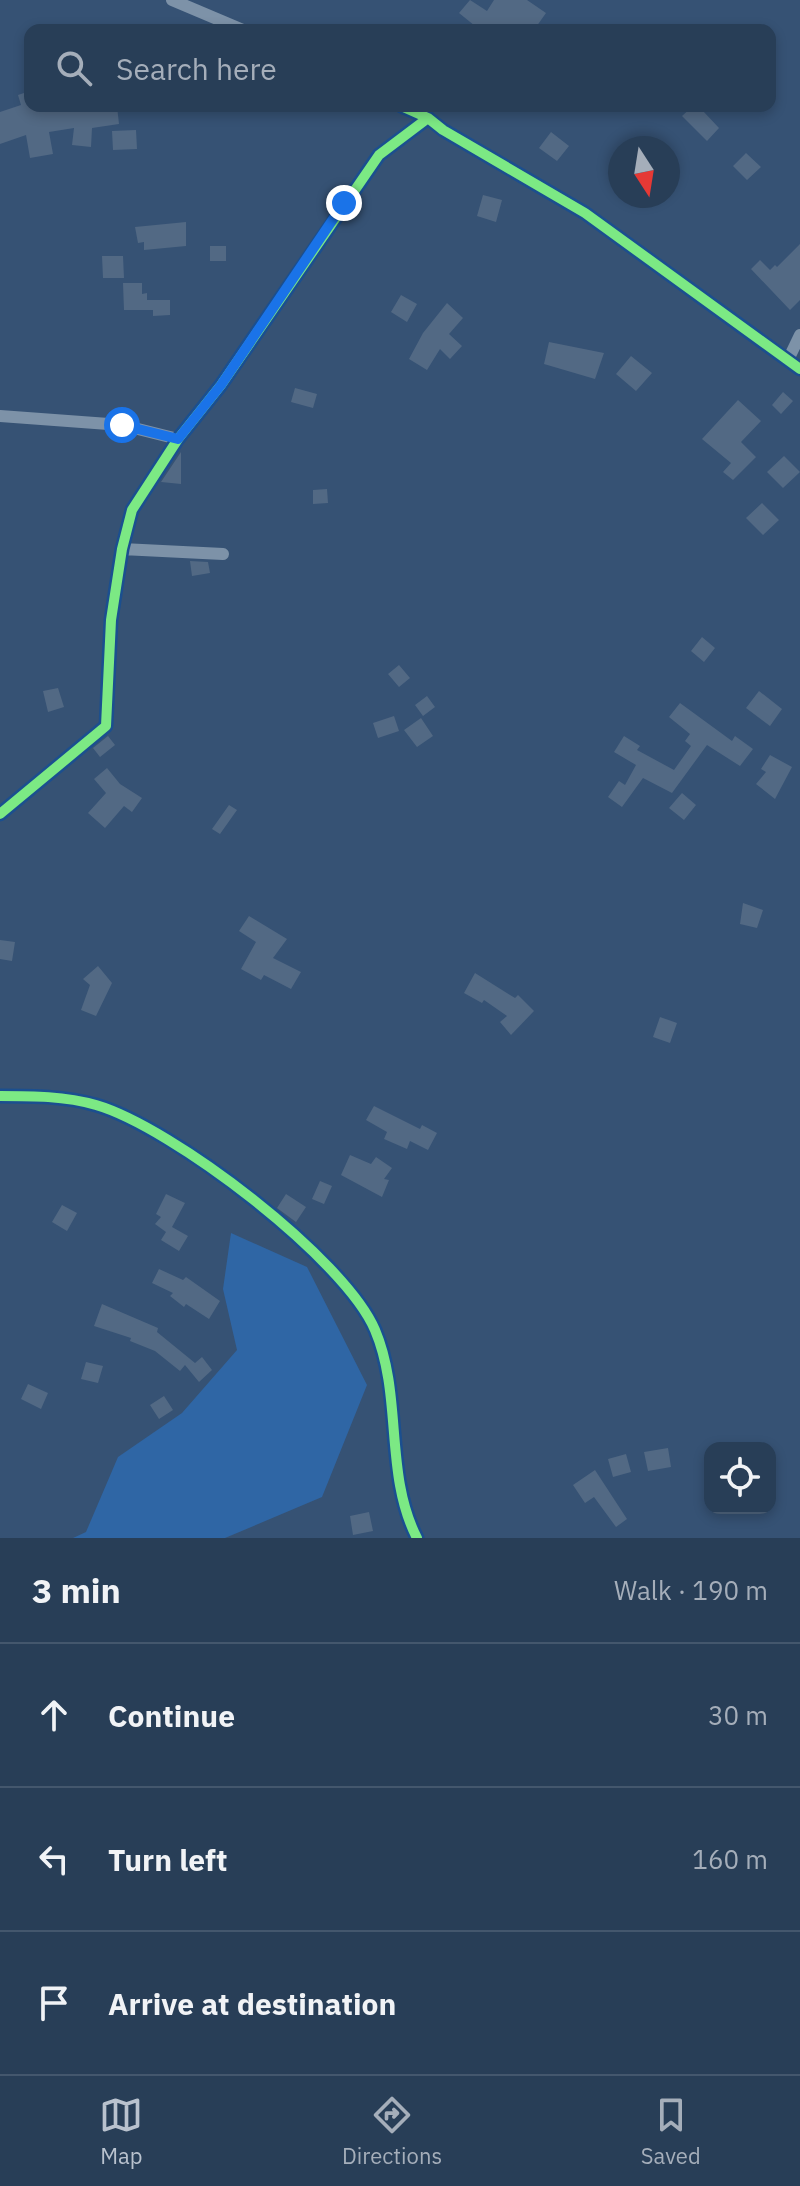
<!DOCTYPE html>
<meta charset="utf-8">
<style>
:root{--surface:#283e57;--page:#344961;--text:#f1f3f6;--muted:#a5aeba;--line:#44576d;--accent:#b9c2ce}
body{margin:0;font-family:"IBM Plex Sans",sans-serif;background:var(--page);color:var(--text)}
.controls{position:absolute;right:24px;bottom:24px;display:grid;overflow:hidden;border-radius:16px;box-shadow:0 4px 12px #0003}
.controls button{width:72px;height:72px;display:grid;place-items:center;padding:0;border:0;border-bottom:2px solid var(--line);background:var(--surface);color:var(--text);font:40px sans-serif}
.compass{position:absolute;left:608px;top:136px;width:72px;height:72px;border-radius:50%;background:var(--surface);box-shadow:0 4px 12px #0003;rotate:168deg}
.stop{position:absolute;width:24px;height:24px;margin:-18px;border:6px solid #1a73e8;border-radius:50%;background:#fff}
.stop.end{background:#1a73e8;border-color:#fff;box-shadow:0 2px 8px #0008}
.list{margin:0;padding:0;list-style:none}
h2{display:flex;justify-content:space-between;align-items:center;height:104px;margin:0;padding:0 32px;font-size:34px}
h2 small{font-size:26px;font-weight:400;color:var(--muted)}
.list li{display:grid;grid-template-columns:52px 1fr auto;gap:24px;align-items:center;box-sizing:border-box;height:144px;padding:0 32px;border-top:2px solid var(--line)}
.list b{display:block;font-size:30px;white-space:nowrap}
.list em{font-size:26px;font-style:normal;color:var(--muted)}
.icon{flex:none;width:44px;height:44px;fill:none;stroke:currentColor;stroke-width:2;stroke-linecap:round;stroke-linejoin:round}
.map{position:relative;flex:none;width:800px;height:1538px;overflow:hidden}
.search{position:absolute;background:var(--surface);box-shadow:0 4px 12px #0003;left:24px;right:24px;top:24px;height:88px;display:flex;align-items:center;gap:20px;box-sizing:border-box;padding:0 28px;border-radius:16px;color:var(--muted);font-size:30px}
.sheet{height:536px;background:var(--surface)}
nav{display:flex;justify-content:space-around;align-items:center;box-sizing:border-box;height:112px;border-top:2px solid var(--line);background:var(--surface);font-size:22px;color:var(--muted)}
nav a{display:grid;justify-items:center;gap:4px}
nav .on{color:var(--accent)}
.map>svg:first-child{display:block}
.green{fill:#2f66a5}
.building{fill:#526984}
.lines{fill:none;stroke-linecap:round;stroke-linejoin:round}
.minor{stroke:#7d92a8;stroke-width:12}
.cycleway-casing{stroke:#1b4f8f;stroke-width:15}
.cycleway{stroke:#7ce984;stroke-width:10}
.route{stroke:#1a73e8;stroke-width:10}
</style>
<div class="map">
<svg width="800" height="1538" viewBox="0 0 800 1538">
<rect width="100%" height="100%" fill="#365274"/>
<path class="green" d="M 231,1233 L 307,1267 L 367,1385 L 322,1497 L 225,1538 L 73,1538 L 86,1532 L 118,1457 L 182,1413 L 237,1350 L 223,1289 Z"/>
<path class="building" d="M 470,0 L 487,11 L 494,0 L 527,0 L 546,13 L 534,30 L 480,30 L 459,13 Z
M 30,91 L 30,106 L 117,106 L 119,124 L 92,128 L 91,147 L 72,145 L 74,128 L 49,132 L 53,154 L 30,158 L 26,135 L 0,144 L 0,112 L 21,105 L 18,95 Z
M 693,106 L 708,106 L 703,111 L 719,128 L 707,141 L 682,116 Z
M 136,130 L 137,149 L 113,150 L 112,131 Z
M 551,132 L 569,146 L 557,161 L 539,148 Z
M 746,153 L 761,167 L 747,180 L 733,166 Z
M 483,195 L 502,200 L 496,222 L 477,216 Z
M 186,222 L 186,246 L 144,250 L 144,242 L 138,243 L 135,227 Z
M 800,244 L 800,300 L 790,310 L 751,269 L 760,260 L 770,270 L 775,265 L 777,267 Z
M 210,246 L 226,246 L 226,261 L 210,261 Z
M 102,256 L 123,256 L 124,278 L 103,278 Z
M 123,283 L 142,283 L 142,294 L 147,293 L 147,300 L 170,300 L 170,315 L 153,316 L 153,310 L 124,310 Z
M 401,295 L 417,304 L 407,322 L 391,312 Z
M 447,303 L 463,318 L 449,334 L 462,346 L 450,359 L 440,349 L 427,370 L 409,359 L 423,333 Z
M 549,342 L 604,353 L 595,379 L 544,364 Z
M 631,356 L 652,373 L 636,391 L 616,374 Z
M 295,388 L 317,394 L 313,408 L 291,402 Z
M 783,392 L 793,401 L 781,414 L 772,405 Z
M 738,400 L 761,421 L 741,442 L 756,457 L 733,480 L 723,472 L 731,463 L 702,439 Z
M 181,452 L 181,484 L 161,482 Z
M 784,456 L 800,472 L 783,488 L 767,472 Z
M 327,489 L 328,503 L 313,504 L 313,490 Z
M 762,503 L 779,520 L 763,535 L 746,518 Z
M 190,561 L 208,562 L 210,573 L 192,576 Z
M 702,637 L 715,648 L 704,662 L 691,651 Z
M 399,665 L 410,678 L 399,687 L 388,674 Z
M 58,688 L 64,707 L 48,712 L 43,691 Z
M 759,691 L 782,709 L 770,726 L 746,708 Z
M 427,696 L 435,707 L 423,716 L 415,705 Z
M 680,703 L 732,741 L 735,736 L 753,749 L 740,766 L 707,745 L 672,793 L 643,778 L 622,807 L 608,797 L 619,781 L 625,785 L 636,765 L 614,752 L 624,736 L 640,746 L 637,750 L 674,770 L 691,746 L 685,741 L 690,734 L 669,717 Z
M 394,716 L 399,731 L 378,738 L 373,723 Z
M 421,718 L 433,736 L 417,747 L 404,730 Z
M 108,736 L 115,745 L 100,757 L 93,748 Z
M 770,755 L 792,767 L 775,799 L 756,784 L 766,772 L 761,769 Z
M 107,768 L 120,784 L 142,798 L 132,812 L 124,806 L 105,828 L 88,813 L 106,793 L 94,779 Z
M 682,793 L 696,805 L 684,820 L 669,808 Z
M 229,805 L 237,810 L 220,834 L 212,829 Z
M 743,903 L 763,910 L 757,928 L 740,924 Z
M 249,916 L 287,939 L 273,958 L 301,972 L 291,989 L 264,975 L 261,980 L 241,969 L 256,942 L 239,931 Z
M 0,940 L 15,942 L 12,961 L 0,959 Z
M 98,966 L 112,983 L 96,1016 L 81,1010 L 90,985 L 83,979 Z
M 475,973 L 515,998 L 518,995 L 534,1011 L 511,1035 L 500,1022 L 507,1016 L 484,1000 L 482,1003 L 464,993 Z
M 660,1017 L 677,1023 L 670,1043 L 653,1037 Z
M 374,1106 L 420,1129 L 422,1125 L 437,1133 L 428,1150 L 410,1141 L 407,1149 L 384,1139 L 387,1132 L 366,1120 Z
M 350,1155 L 371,1164 L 376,1157 L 392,1168 L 384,1179 L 389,1180 L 382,1197 L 341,1175 Z
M 320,1181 L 332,1186 L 324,1204 L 312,1199 Z
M 166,1194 L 185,1203 L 172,1227 L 188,1236 L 179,1251 L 161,1240 L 166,1232 L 155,1224 L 161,1217 L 156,1214 Z
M 286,1194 L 306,1207 L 296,1222 L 277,1208 Z
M 62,1205 L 77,1213 L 67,1231 L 52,1222 Z
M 159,1269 L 183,1280 L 186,1277 L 220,1301 L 209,1319 L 186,1304 L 184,1307 L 170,1296 L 173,1293 L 152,1283 Z
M 102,1304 L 158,1328 L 157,1332 L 195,1363 L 202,1357 L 212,1370 L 199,1382 L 185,1365 L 180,1371 L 155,1351 L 130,1341 L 131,1338 L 94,1326 Z
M 86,1362 L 103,1366 L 98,1383 L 81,1379 Z
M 28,1384 L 48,1393 L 41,1409 L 21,1399 Z
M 164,1396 L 173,1410 L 159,1419 L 150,1405 Z
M 668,1448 L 671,1467 L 648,1471 L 644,1452 Z
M 626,1454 L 631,1472 L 613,1477 L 608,1459 Z
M 595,1470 L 627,1519 L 616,1527 L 594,1497 L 585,1503 L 573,1485 Z
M 369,1512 L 373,1531 L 353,1535 L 350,1516 Z"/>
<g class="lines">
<path class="minor" d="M 172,0 L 243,30
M 401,106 L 428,118 L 443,130 L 585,213 L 800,369
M 788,360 L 800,335
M 0,416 L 122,425 L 178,439
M 122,549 L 223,554
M 0,814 L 106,726 L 111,620 L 122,549 L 132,510 L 178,439 L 221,385 L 379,155 L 428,118
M 0,1096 C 32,1096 65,1096 96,1105 C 172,1127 345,1259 375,1330 C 403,1396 384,1474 417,1538"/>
<g class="cycleway-casing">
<path id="cycleway" d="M 401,106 L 428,118 L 443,130 L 585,213 L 800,369
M 0,814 L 106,726 L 111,620 L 122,549 L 132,510 L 178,439 L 221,385 L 379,155 L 428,118
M 0,1096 C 32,1096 65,1096 96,1105 C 172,1127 345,1259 375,1330 C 403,1396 384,1474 417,1538"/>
</g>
<use href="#cycleway" class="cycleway"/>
</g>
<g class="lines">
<path class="route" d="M 122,425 L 178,439 L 221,385 L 344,203"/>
</g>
</svg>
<div class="controls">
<button><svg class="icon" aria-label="locate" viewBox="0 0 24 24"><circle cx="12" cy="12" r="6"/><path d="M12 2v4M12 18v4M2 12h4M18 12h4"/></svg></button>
</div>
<svg class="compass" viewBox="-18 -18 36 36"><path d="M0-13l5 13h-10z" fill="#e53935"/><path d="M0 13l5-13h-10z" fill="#a5aeba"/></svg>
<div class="stop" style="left:122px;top:425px"></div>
<div class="stop end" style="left:344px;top:203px"></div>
<div class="search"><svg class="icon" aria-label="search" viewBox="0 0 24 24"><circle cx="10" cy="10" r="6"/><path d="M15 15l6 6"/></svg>Search here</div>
</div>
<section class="sheet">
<h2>3 min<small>Walk · 190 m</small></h2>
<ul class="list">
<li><svg class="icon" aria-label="ahead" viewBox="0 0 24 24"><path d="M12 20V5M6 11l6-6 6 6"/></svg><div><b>Continue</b></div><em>30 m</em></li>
<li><svg class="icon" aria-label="left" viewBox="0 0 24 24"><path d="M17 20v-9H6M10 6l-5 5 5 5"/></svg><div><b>Turn left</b></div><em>160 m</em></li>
<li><svg class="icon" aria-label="arrive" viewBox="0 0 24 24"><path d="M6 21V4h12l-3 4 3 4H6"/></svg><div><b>Arrive at destination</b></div></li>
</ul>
</section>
<nav>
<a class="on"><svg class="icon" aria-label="map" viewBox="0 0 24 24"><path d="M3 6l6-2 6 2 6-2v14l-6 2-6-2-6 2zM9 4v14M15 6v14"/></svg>Map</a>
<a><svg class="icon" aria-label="directions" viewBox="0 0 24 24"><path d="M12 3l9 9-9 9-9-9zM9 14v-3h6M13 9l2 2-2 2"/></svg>Directions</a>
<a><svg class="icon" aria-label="saved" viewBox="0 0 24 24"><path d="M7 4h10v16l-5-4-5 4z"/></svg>Saved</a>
</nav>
